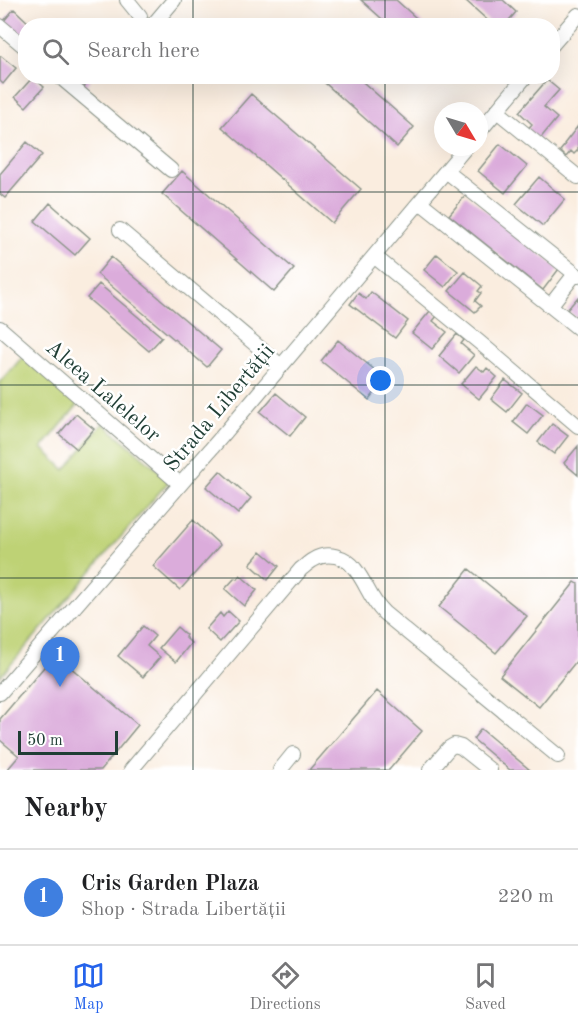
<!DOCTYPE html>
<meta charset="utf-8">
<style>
:root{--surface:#fff;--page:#f6f6f6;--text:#202124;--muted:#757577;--line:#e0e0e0;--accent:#2563eb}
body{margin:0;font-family:"Old Standard TT",serif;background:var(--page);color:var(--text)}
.compass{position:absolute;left:434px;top:102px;width:54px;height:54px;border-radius:50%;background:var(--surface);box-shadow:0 6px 24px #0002;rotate:128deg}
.scale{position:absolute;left:18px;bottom:15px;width:100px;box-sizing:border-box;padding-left:6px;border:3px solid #1f3d34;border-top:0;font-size:16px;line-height:21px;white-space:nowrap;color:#1f3d34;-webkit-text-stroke:4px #fff;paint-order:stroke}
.you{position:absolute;left:381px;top:381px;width:21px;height:21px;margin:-15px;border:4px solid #fff;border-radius:50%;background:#1a73e8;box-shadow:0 0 0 9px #1a73e833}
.badge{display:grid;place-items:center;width:39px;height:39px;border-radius:50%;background:var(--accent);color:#fff;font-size:20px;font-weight:700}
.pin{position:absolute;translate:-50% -50px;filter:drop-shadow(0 2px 3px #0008)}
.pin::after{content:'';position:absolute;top:32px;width:21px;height:18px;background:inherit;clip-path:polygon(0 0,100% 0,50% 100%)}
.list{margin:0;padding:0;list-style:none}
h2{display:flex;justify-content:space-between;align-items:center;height:78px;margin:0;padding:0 24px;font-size:26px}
h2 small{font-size:20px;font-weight:400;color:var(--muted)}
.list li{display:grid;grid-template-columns:39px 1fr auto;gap:18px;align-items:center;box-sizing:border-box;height:96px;padding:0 24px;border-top:2px solid var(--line)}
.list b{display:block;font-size:22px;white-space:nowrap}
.list p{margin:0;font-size:20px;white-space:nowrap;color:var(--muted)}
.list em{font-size:20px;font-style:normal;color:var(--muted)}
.icon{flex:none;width:33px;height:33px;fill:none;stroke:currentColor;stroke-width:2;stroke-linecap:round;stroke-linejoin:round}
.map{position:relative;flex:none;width:578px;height:770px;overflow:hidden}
.search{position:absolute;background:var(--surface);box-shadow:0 6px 24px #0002;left:18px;right:18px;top:18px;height:66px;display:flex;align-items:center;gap:15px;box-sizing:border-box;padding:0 21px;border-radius:24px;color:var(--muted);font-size:22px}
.sheet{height:174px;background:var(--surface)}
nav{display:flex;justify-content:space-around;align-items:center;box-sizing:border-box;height:84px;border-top:2px solid var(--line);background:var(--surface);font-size:16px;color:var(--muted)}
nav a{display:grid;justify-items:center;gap:3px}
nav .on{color:var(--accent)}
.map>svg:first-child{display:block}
.green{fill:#bed275;stroke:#6e8854;stroke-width:1.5}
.building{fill:#dbacdb}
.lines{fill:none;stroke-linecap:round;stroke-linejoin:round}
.minor-casing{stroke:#8c958a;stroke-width:16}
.minor{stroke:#fff;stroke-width:14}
.grid{fill:none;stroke:#1f3d34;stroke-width:1.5;stroke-opacity:0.55}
.labels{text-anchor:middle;stroke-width:5;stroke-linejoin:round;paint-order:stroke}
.street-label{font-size:22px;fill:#1f3d34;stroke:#fff}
</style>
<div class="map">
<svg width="578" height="770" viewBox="0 0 578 770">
<rect width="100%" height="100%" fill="#fff"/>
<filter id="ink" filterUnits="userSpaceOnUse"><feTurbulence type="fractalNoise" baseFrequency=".0167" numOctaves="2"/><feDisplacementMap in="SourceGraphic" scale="12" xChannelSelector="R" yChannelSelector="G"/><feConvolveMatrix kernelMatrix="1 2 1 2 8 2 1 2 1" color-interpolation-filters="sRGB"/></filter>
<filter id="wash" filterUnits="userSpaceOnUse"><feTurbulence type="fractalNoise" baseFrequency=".008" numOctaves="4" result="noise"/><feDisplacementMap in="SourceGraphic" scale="24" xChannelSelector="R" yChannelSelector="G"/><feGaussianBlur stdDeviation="1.35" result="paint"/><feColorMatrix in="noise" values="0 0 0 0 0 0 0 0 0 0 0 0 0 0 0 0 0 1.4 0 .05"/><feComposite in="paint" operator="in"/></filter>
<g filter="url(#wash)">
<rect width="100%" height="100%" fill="#faeddf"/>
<path class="green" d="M 23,356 L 81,401 L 42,448 L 65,470 L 103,423 L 170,480 L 0,677 L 0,383 Z"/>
<g id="blocks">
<path class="building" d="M 361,0 L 396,0 L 425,26 L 390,26 Z
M 465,0 L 503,0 L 516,12 L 504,26 L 494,26 Z
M 14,9 L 32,26 L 26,26 L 26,42 L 3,22 Z
M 1,56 L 16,68 L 3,84 L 0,81 L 0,57 Z
M 71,76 L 93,76 L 82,90 L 69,79 Z
M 317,76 L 356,76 L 414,127 L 397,147 Z
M 33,77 L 44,87 L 26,107 L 15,97 Z
M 547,80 L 559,90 L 544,107 L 557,118 L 539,140 L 527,130 L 532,124 L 519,112 Z
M 251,94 L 361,189 L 332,223 L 222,127 Z
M 578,126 L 578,150 L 574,154 L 571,151 L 566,157 L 560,151 L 565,145 L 564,144 Z
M 27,142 L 42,155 L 5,198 L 0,194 L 0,174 Z
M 500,144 L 527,166 L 505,193 L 478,171 Z
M 182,171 L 294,269 L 274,292 L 162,194 Z
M 539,177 L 565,199 L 543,226 L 516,204 Z
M 466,195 L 559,269 L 543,290 L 449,215 Z
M 50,203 L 90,238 L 75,255 L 35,221 Z
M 437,254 L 458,271 L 445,287 L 424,270 Z
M 111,257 L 221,350 L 207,367 L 97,274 Z
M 465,272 L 482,286 L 478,291 L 481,293 L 475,301 L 481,306 L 475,312 L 449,291 Z
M 99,284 L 162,337 L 149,351 L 87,298 Z
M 371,292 L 408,321 L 395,338 L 350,304 L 358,293 L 366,299 Z
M 578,297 L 578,319 L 567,310 Z
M 430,311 L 437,316 L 433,321 L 447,332 L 432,349 L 412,333 Z
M 457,334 L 464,340 L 461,344 L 474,355 L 459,373 L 439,356 Z
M 338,340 L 386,379 L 369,400 L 321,361 Z
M 476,366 L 484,372 L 487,368 L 497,377 L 479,399 L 461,384 Z
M 505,380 L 522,393 L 507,412 L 491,399 Z
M 276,393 L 305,417 L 290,436 L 260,412 Z
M 527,403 L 543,415 L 528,434 L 513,422 Z
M 76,414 L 94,429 L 77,449 L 59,434 Z
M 552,424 L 568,436 L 554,454 L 538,442 Z
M 578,446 L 578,475 L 564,463 Z
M 220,471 L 251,498 L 238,514 L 206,487 Z
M 193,520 L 220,545 L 180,590 L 153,566 Z
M 261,551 L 279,566 L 268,580 L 250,564 Z
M 469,569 L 527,616 L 496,653 L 439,607 Z
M 240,575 L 257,590 L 244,606 L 225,589 L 235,578 L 237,579 Z
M 575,582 L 578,584 L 578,659 L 539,707 L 500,676 Z
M 228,611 L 239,621 L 220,642 L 206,629 L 220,613 L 223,617 Z
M 143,626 L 155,636 L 147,646 L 160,657 L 143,677 L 118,656 Z
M 177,627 L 186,635 L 185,637 L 191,643 L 176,662 L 159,648 Z
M 55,654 L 138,725 L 101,770 L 7,770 L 19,756 L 0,740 L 0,719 Z
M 377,691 L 422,731 L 389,770 L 309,770 Z
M 481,729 L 530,770 L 510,770 L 473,739 Z"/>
</g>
</g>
<g filter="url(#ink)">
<use href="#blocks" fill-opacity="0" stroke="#8c958a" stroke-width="1.5"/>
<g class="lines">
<g class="minor-casing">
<path id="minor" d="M 127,0 L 140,16
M 0,26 L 26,48
M 152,26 L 174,0
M 552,45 L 578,15
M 59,76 L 171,170
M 497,111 L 578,177
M 479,132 L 526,76
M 446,171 L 578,276
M 420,202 L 578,328
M 120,230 L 281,366
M 374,256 L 479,342 L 578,426
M 550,306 L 575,274
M 0,328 L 180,484
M 0,693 L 224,434 L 466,147
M 131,770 L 301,569 C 305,566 309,562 313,560 C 327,551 346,556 355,569 C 367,584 369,598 384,613 L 558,756
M 280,770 L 293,754
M 430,770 L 449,748 L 454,745 L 461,747 L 490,770"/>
</g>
<use href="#minor" class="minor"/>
</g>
</g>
<path class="grid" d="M 193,0 L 193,26M 385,0 L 385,26M 193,76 L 193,770M 385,76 L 385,770M 0,192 L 578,192M 0,385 L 578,385M 0,578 L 578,578"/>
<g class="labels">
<g class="street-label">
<text transform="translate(104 390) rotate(41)" y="8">Aleea Lalelelor</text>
<text transform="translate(218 407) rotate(-50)" y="8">Strada Libertății</text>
</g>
</g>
</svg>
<svg class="compass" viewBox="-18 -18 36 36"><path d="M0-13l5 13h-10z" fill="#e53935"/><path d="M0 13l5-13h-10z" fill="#757577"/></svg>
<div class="scale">50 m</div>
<div class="you"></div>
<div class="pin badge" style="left:60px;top:687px;background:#3f7fe0">1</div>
<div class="search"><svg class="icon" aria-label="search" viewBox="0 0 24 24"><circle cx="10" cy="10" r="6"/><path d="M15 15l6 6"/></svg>Search here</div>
</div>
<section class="sheet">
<h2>Nearby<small></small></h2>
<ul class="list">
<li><span class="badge" style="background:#3f7fe0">1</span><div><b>Cris Garden Plaza</b><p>Shop · Strada Libertății</p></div><em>220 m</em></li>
</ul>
</section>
<nav>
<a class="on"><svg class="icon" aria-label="map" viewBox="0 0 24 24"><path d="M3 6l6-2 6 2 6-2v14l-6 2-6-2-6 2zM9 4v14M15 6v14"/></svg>Map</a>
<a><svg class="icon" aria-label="directions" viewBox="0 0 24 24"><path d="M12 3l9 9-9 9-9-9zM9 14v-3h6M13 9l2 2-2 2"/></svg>Directions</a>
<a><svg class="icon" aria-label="saved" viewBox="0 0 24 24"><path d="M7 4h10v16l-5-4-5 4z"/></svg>Saved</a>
</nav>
